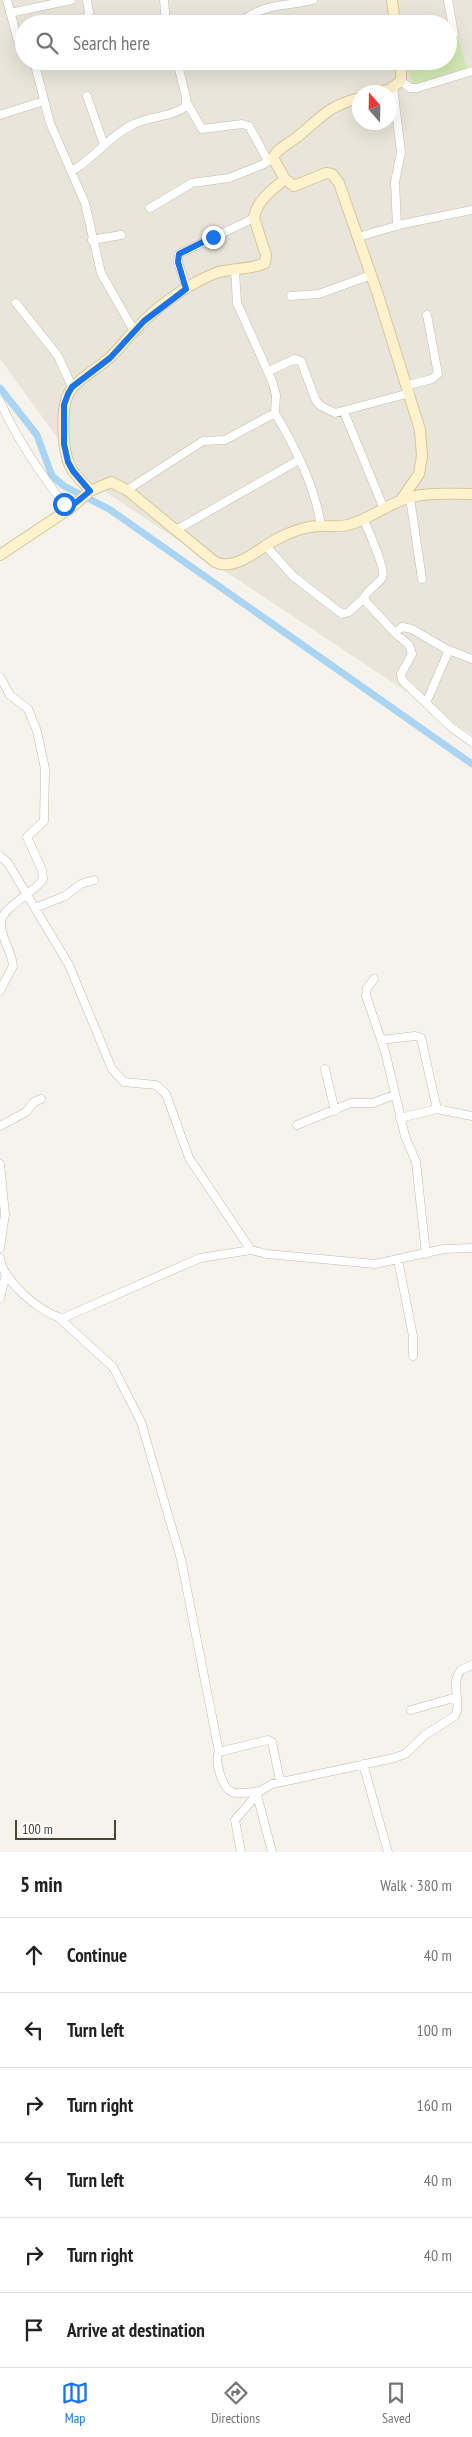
<!DOCTYPE html>
<meta charset="utf-8">
<style>
:root{--surface:#fff;--page:#f2f2f2;--text:#222;--muted:#767676;--line:#e0e0e0;--accent:#1a73e8}
body{margin:0;font-family:"PT Sans Narrow",sans-serif;background:var(--page);color:var(--text)}
.compass{position:absolute;left:352px;top:85px;width:45px;height:45px;border-radius:50%;background:var(--surface);box-shadow:0 5px 20px #0002;rotate:340deg}
.scale{position:absolute;left:15px;bottom:12px;width:101px;box-sizing:border-box;padding-left:5px;border:2px solid #4b4439;border-top:0;font-size:14px;line-height:18px;white-space:nowrap;color:#4b4439;-webkit-text-stroke:4px #fff;paint-order:stroke}
.stop{position:absolute;width:15px;height:15px;margin:-11px;border:4px solid #1a73e8;border-radius:50%;background:#fff}
.stop.end{background:#1a73e8;border-color:#fff;box-shadow:0 1px 5px #0008}
.list{margin:0;padding:0;list-style:none}
h2{display:flex;justify-content:space-between;align-items:center;height:65px;margin:0;padding:0 20px;font-size:21px}
h2 small{font-size:16px;font-weight:400;color:var(--muted)}
.list li{display:grid;grid-template-columns:32px 1fr auto;gap:15px;align-items:center;box-sizing:border-box;height:75px;padding:0 20px;border-top:1px solid var(--line)}
.list b{display:block;font-size:19px;white-space:nowrap}
.list em{font-size:16px;font-style:normal;color:var(--muted)}
.icon{flex:none;width:28px;height:28px;fill:none;stroke:currentColor;stroke-width:2;stroke-linecap:round;stroke-linejoin:round}
.map{position:relative;flex:none;width:472px;height:1852px;overflow:hidden}
.search{position:absolute;background:var(--surface);box-shadow:0 5px 20px #0002;left:15px;right:15px;top:15px;height:55px;display:flex;align-items:center;gap:12px;box-sizing:border-box;padding:0 18px;border-radius:28px;color:var(--muted);font-size:19px}
.sheet{height:515px;background:var(--surface)}
nav{display:flex;justify-content:space-around;align-items:center;box-sizing:border-box;height:70px;border-top:1px solid var(--line);background:var(--surface);font-size:14px;color:var(--muted)}
nav a{display:grid;justify-items:center;gap:2px}
nav .on{color:var(--accent)}
.map>svg:first-child{display:block}
.residential{fill:#eae5da;fill-rule:evenodd}
.green{fill:#d2eab5}
.lines{fill:none;stroke-linecap:round;stroke-linejoin:round}
.canal{stroke:#a9d4f2;stroke-width:7}
.street-casing{stroke:#c2bbae;stroke-width:9}
.secondary-casing{stroke:#d6c79b;stroke-width:12}
.street{stroke:#fff;stroke-width:8}
.secondary{stroke:#fff3cd;stroke-width:10}
.route{stroke:#1a73e8;stroke-width:6}
</style>
<div class="map">
<svg width="472" height="1852" viewBox="0 0 472 1852">
<rect width="100%" height="100%" fill="#f6f3ec"/>
<path class="residential" d="M 0,0 L 472,0 L 472,735 L 89,481 L 0,359 ZM 24,24 L 448,24 L 448,61 L 24,61 ZM 360,92 L 390,92 L 390,122 L 360,122 Z"/>
<path class="green" d="M 458,38 L 468,72 L 414,88 L 406,61 L 448,61 L 448,41 Z"/>
<g class="lines">
<path class="canal" d="M 0,388 L 37,435 L 52,476 L 64,486 L 109,509 L 472,764"/>
<g class="street-casing">
<path id="street" d="M 7,0 L 18,41 L 24,52
M 164,0 L 166,24
M 448,0 L 454,34
M 10,13 L 71,0
M 86,24 L 89,12 L 87,0
M 246,24 L 248,17 C 268,3 291,6 313,0
M 34,61 L 50,123 L 85,203 L 101,273 L 134,331
M 401,81 L 410,88 L 417,88 L 472,71
M 393,87 L 401,152 L 395,182 L 397,226
M 87,96 L 104,145
M 187,103 L 202,129 L 242,124 L 249,126 L 268,161
M 0,115 L 44,101
M 72,171 C 95,158 110,135 134,124 C 150,116 173,117 186,106 L 186,97 L 177,61
M 150,208 L 192,183 L 229,178 L 264,164 L 273,158
M 358,237 L 403,224 L 472,210
M 92,240 L 121,235
M 187,289 L 178,262 L 179,254 L 254,218
M 291,296 L 319,294 L 371,275
M 16,303 L 58,356 L 72,387
M 269,371 L 295,359 L 301,361 L 316,401 L 321,406 L 335,413 L 410,393
M 408,385 L 432,379 L 438,374 L 427,315
M 0,401 C 17,440 42,476 68,509
M 344,412 L 384,509
M 275,413 C 295,447 315,486 321,526
M 127,490 L 203,441 L 225,440 L 275,413 L 276,395 L 272,381 L 237,303 L 235,270
M 410,498 L 422,579
M 364,520 C 368,530 387,571 382,578 C 377,586 367,589 364,598 L 367,603 L 395,633 L 402,627 L 412,629 L 446,649 L 472,659
M 176,530 L 299,460
M 265,545 L 293,576 L 342,614 L 349,612 L 364,598
M 395,633 L 409,645 L 412,654 L 401,674 L 402,680 L 452,728 L 472,742
M 0,677 L 10,695 L 28,709 L 37,731 L 45,769 L 44,821 L 27,837 L 42,870 L 43,879 C 34,894 0,907 1,924 C 1,939 12,951 13,966 L 0,991
M 426,703 L 449,650
M 0,856 L 8,863 L 69,965 L 112,1069 L 124,1082 L 156,1085 L 166,1094 L 189,1158 L 251,1250 L 267,1254 L 375,1264 L 444,1249 L 472,1248
M 35,908 L 65,896 L 81,884 L 94,880
M 374,979 L 367,988 L 366,996 L 385,1051 L 405,1136 L 416,1162 L 426,1254
M 381,1040 L 415,1036 L 421,1038 L 437,1109
M 325,1069 L 335,1111
M 400,1118 L 437,1109 L 472,1116
M 297,1125 L 351,1103 L 373,1103 L 394,1095
M 0,1126 L 26,1112 L 34,1102 L 41,1099
M 0,1164 L 5,1214 L 0,1248
M 0,1258 C 2,1280 42,1315 63,1318 L 200,1258 L 251,1250
M 398,1260 L 413,1336 L 413,1356
M 0,1298 L 6,1274
M 58,1317 L 113,1367 L 141,1422 L 181,1559 L 219,1752
M 411,1710 L 457,1697
M 363,1764 L 388,1852
M 260,1791 C 252,1792 239,1795 232,1792 C 222,1788 214,1760 219,1752 L 268,1740 L 272,1742 L 280,1781
M 257,1795 L 272,1852
M 241,1852 L 235,1820 L 260,1791 L 272,1784 L 394,1758 L 405,1754 L 425,1735 L 455,1716 C 463,1702 449,1684 461,1670 L 472,1665"/>
</g>
<g class="secondary-casing">
<path id="secondary" d="M 392,0 L 395,24
M 379,92 L 390,89 L 401,81 L 401,61
M 360,98 C 327,106 321,118 297,137 C 289,144 277,148 273,158 L 285,179 L 294,186 L 326,173 L 332,174 L 339,183 L 378,295 L 420,430 L 422,456 L 419,474 L 401,500
M 90,491 C 85,484 78,478 73,471 C 62,456 61,414 67,397 C 73,381 96,370 108,359 C 118,351 125,340 134,331 C 155,308 185,286 213,274 C 230,267 248,271 265,263 L 266,255 L 254,218 C 257,200 272,190 285,179
M 0,555 L 72,507 L 90,491 L 111,482 L 127,490 L 215,562 C 236,572 259,548 277,539 C 290,532 306,526 321,526 C 330,526 339,527 348,525 C 367,520 382,508 400,501 C 422,491 448,494 472,494"/>
</g>
<use href="#street" class="street"/>
<use href="#secondary" class="secondary"/>
</g>
<g class="lines">
<path class="route" d="M 64,504 L 68,509 L 90,491 L 73,471 L 68,462 L 64,444 L 64,405 L 68,394 L 72,387 L 110,358 L 144,321 L 186,289 L 178,262 L 179,254 L 213,237"/>
</g>
</svg>
<svg class="compass" viewBox="-18 -18 36 36"><path d="M0-13l5 13h-10z" fill="#e53935"/><path d="M0 13l5-13h-10z" fill="#767676"/></svg>
<div class="scale">100 m</div>
<div class="stop" style="left:64px;top:504px"></div>
<div class="stop end" style="left:213px;top:237px"></div>
<div class="search"><svg class="icon" aria-label="search" viewBox="0 0 24 24"><circle cx="10" cy="10" r="6"/><path d="M15 15l6 6"/></svg>Search here</div>
</div>
<section class="sheet">
<h2>5 min<small>Walk · 380 m</small></h2>
<ul class="list">
<li><svg class="icon" aria-label="ahead" viewBox="0 0 24 24"><path d="M12 20V5M6 11l6-6 6 6"/></svg><div><b>Continue</b></div><em>40 m</em></li>
<li><svg class="icon" aria-label="left" viewBox="0 0 24 24"><path d="M17 20v-9H6M10 6l-5 5 5 5"/></svg><div><b>Turn left</b></div><em>100 m</em></li>
<li><svg class="icon" aria-label="right" viewBox="0 0 24 24"><path d="M7 20v-9h11M14 6l5 5-5 5"/></svg><div><b>Turn right</b></div><em>160 m</em></li>
<li><svg class="icon" aria-label="left" viewBox="0 0 24 24"><path d="M17 20v-9H6M10 6l-5 5 5 5"/></svg><div><b>Turn left</b></div><em>40 m</em></li>
<li><svg class="icon" aria-label="right" viewBox="0 0 24 24"><path d="M7 20v-9h11M14 6l5 5-5 5"/></svg><div><b>Turn right</b></div><em>40 m</em></li>
<li><svg class="icon" aria-label="arrive" viewBox="0 0 24 24"><path d="M6 21V4h12l-3 4 3 4H6"/></svg><div><b>Arrive at destination</b></div></li>
</ul>
</section>
<nav>
<a class="on"><svg class="icon" aria-label="map" viewBox="0 0 24 24"><path d="M3 6l6-2 6 2 6-2v14l-6 2-6-2-6 2zM9 4v14M15 6v14"/></svg>Map</a>
<a><svg class="icon" aria-label="directions" viewBox="0 0 24 24"><path d="M12 3l9 9-9 9-9-9zM9 14v-3h6M13 9l2 2-2 2"/></svg>Directions</a>
<a><svg class="icon" aria-label="saved" viewBox="0 0 24 24"><path d="M7 4h10v16l-5-4-5 4z"/></svg>Saved</a>
</nav>
